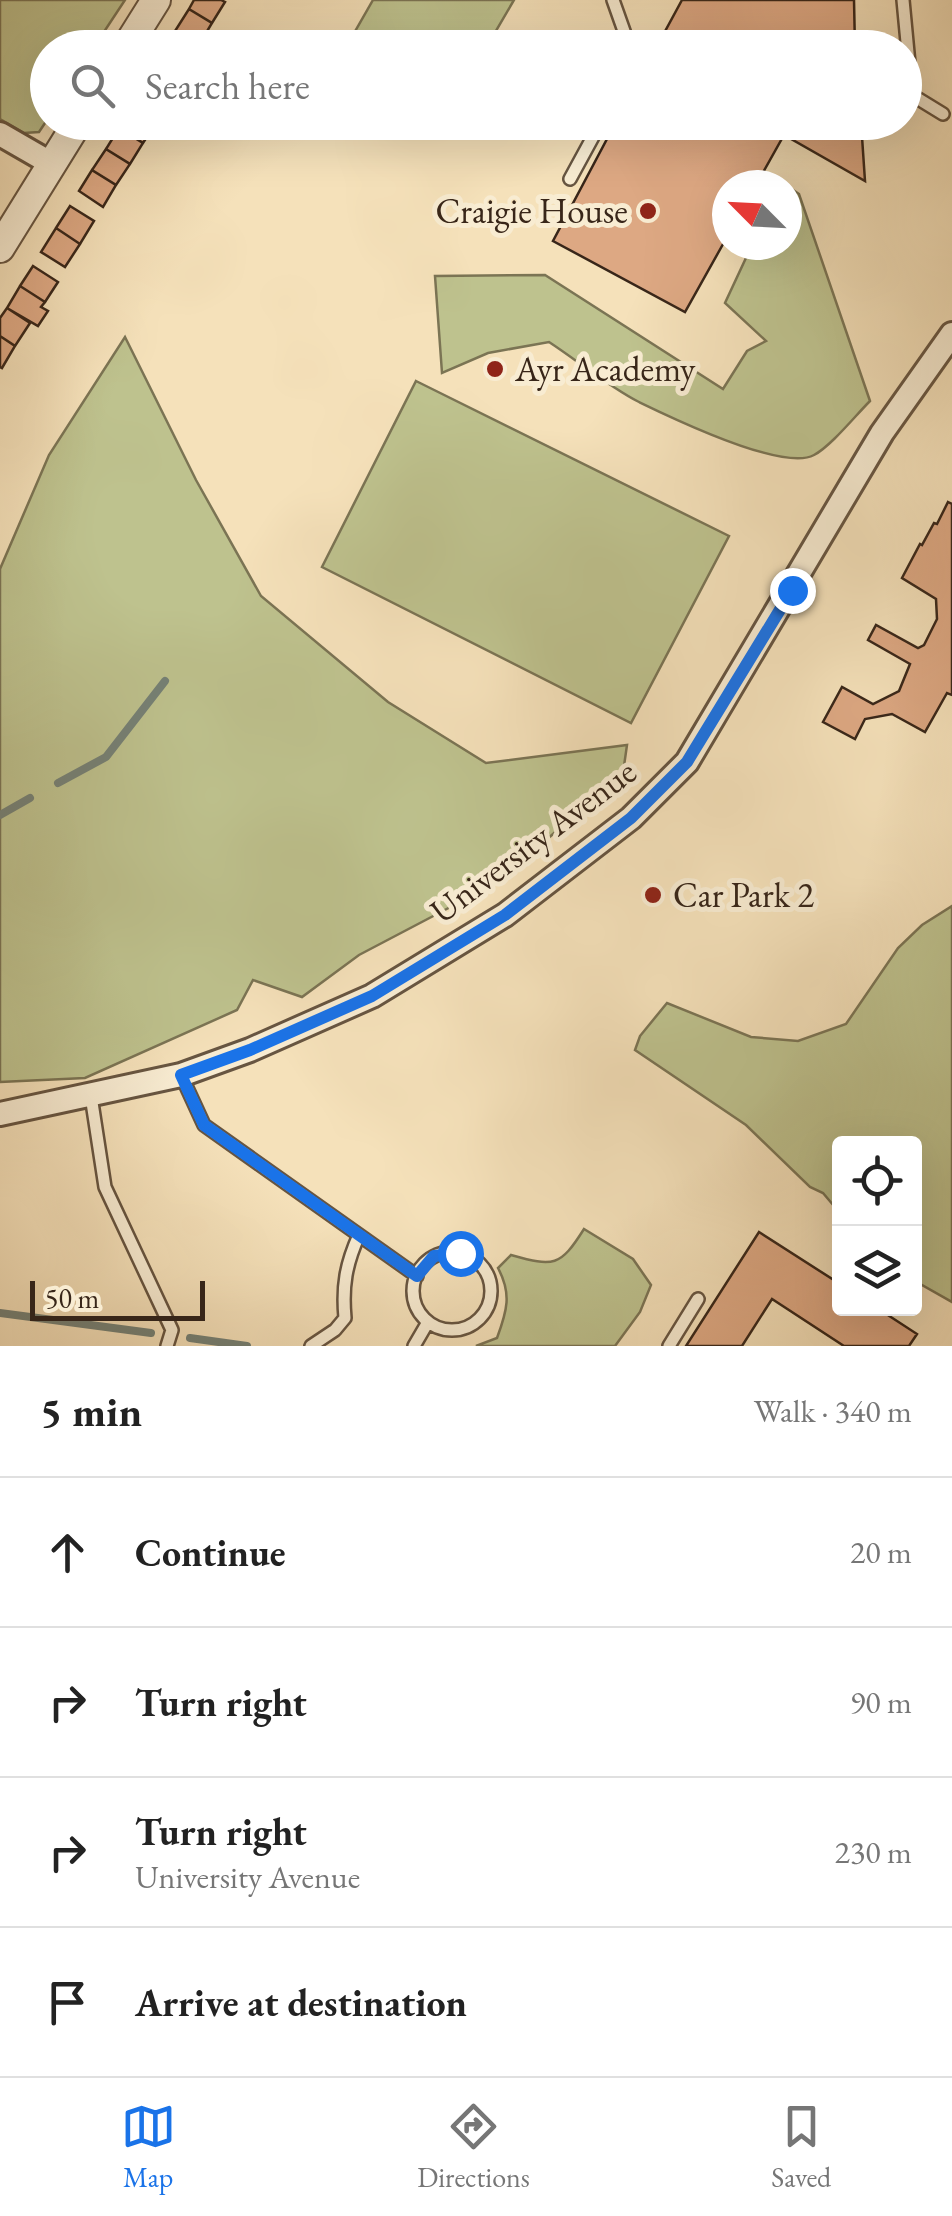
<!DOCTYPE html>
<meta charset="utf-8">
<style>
:root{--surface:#fff;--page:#f6f6f6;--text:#222;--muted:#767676;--line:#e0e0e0;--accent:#1a73e8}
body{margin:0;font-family:"EB Garamond",serif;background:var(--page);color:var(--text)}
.controls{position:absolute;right:30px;bottom:30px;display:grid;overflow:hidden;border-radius:10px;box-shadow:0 10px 40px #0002}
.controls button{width:90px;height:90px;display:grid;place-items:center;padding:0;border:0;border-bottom:2px solid var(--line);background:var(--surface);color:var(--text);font:50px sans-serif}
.compass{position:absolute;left:712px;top:170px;width:90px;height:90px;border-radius:50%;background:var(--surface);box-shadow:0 10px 40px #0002;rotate:294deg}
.scale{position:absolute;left:30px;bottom:25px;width:175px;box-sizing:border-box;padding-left:10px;border:5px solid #382619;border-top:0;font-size:28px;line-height:35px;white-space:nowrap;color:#382619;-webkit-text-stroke:8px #f8ecd2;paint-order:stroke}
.stop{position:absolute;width:30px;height:30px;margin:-22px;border:8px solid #1a73e8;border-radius:50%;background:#fff}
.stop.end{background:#1a73e8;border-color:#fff;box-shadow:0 2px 10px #0008}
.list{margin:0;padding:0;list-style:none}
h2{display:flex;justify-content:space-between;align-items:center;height:130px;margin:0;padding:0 40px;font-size:42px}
h2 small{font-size:32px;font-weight:400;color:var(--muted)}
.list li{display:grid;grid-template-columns:65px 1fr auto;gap:30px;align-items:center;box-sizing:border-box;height:150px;padding:0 40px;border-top:2px solid var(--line)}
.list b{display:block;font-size:38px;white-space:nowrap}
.list p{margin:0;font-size:32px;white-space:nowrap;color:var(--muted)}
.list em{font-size:32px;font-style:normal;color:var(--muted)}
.icon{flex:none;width:55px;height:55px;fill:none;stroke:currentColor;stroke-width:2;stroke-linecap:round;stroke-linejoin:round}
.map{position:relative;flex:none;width:952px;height:1346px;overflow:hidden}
.search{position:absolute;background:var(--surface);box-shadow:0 10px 40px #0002;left:30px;right:30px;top:30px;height:110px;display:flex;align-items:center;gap:25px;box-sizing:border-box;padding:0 35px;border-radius:55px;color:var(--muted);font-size:38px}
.sheet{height:730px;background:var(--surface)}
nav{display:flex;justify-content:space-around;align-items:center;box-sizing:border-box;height:140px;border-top:2px solid var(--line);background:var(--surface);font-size:28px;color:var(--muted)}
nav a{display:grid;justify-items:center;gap:5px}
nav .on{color:var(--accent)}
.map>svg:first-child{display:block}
.green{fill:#bec28e;stroke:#7b7454;stroke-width:2.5}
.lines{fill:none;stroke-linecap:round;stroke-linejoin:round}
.stream{stroke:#758176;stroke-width:8}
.building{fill:#dda883;stroke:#382619;stroke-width:2.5}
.service-casing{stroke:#675541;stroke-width:16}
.minor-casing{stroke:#675541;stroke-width:28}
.tertiary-casing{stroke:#675541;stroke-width:32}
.service{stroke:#f8ecd2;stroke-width:11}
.minor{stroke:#f8ecd2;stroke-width:22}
.tertiary{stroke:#f8ecd2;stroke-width:28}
.route{stroke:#1a73e8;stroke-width:12}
.poi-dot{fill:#8f2418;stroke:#f8ecd2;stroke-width:4}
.labels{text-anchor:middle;stroke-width:10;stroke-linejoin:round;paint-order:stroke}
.poi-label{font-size:35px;fill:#382619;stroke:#f8ecd2;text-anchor:start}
.street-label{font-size:35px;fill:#382619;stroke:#f8ecd2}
</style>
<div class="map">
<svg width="952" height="1346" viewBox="0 0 952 1346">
<rect width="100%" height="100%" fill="#f5e1ba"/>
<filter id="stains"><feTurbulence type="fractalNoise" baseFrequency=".002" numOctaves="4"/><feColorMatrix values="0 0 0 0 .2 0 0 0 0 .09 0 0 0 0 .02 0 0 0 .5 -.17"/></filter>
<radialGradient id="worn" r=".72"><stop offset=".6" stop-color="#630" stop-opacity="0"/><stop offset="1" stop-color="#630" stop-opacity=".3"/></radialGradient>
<path class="green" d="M 0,0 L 125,0 L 94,47 L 48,48 L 47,120 L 39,132 L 24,133 L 0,119 Z
M 373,0 L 514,0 L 486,48 L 377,47 L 353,35 Z
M 787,186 L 799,194 L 870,401 C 855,416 831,446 814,455 C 783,472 672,418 639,402 C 608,386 578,361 549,342 L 488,353 L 442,373 L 435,276 L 545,275 L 723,389 L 747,351 L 766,341 L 725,303 L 752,245 L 787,245 Z
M 125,337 L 196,480 L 261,596 L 388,702 L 486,763 L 627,745 L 623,773 L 498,882 L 359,955 L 302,997 L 253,980 L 237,1010 L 85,1078 L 0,1082 L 0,569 L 49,455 Z
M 416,381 L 729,536 L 631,723 L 322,567 Z
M 952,906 L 952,1302 L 915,1281 L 914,1144 L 840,1144 L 839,1212 L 823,1193 L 810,1187 L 746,1125 L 635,1050 L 640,1036 L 667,1003 L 751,1037 L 798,1041 L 846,1024 L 898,948 L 922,925 Z
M 584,1229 L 633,1259 L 651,1285 L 640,1312 L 615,1346 L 476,1346 L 497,1338 C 507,1311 512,1294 498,1268 L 511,1255 C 554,1267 560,1267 584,1229 Z"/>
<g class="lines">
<path class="stream" d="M 58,783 L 106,757 L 165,681
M 0,815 L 30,798
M 0,1313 L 151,1333
M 190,1338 L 247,1346"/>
</g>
<path class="building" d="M 194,0 L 221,0 L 225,2 L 212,23 L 189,9 Z
M 682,0 L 854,0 L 855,48 L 656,48 Z
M 189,9 L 212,23 L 199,45 L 175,31 Z
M 122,122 L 156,122 L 156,123 L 143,143 L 119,128 Z
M 616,122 L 861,122 L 865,181 L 784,135 L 756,185 L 727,185 L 727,237 L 685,312 L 553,241 Z
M 119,128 L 143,143 L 130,164 L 106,149 Z
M 106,149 L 130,164 L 116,185 L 92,170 Z
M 92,170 L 116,185 L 103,207 L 79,191 Z
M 70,206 L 94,221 L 80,244 L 56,228 Z
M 56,228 L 80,244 L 65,267 L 41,252 Z
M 33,266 L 58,282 L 45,302 L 20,286 Z
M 20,286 L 45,302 L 41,307 L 48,311 L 38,326 L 7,308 Z
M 7,308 L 30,323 L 15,346 L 0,336 L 0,318 Z
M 0,336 L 15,346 L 2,368 L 0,367 Z
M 948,502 L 952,504 L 952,695 L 947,693 L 925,732 L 892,714 L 865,719 L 855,739 L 823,722 L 842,687 L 873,704 L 899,691 L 910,664 L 868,640 L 876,625 L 918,648 L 924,645 L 937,619 L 936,599 L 902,578 L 920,544 L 922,545 L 934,523 L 937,524 Z
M 759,1232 L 840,1284 L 840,1308 L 877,1308 L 917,1334 L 909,1346 L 844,1346 L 772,1299 L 742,1346 L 686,1346 Z"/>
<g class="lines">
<g class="service-casing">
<path id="service" d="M 613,0 L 630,48
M 903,0 L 912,95 L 943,114
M 570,179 L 601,122
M 181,1075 L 204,1125 L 417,1276
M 91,1096 L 105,1187 L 172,1330 L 167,1346
M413 1291a39 39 0 1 1 78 0a39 39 0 1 1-78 0Z
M 311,1346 L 335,1330 L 345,1318 C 342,1286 346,1264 359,1235
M 414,1346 L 428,1322
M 669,1346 L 698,1299"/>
</g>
<g class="minor-casing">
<path id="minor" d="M 0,134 L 52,164
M 0,1114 L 181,1075 L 250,1050 L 372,996 L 505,915 L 631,818 L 687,762 L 882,433 L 952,334"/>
</g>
<g class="tertiary-casing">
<path id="tertiary" d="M 126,48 L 156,0
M 0,248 L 78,122"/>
</g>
<use href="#service" class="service"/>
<use href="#minor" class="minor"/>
<use href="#tertiary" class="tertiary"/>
</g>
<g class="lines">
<path class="route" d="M 460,1253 L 434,1256 L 417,1276 L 204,1125 L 181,1075 L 250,1050 L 372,996 L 505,915 L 631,818 L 687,762 L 792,590"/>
</g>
<g class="poi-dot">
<circle cx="648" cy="211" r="10"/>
<circle cx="495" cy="369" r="10"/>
<circle cx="653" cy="895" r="10"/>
</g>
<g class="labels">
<g class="poi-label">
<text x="628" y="223" text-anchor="end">Craigie House</text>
<text x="515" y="381">Ayr Academy</text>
<text x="673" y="907">Car Park 2</text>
</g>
<g class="street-label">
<text transform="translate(533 841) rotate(-37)" y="12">University Avenue</text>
</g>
</g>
<rect width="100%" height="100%" filter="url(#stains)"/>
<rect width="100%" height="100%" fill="url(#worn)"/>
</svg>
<div class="controls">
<button><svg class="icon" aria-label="locate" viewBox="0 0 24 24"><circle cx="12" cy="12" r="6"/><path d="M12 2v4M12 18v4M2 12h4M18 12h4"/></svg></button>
<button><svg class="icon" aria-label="layers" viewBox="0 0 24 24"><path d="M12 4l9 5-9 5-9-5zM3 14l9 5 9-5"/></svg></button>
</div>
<svg class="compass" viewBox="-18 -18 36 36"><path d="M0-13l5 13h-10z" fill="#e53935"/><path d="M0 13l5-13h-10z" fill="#767676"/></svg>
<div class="scale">50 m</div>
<div class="stop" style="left:460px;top:1253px"></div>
<div class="stop end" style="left:792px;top:590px"></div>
<div class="search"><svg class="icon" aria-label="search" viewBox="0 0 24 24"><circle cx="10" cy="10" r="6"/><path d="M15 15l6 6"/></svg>Search here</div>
</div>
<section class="sheet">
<h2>5 min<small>Walk · 340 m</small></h2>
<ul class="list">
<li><svg class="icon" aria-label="ahead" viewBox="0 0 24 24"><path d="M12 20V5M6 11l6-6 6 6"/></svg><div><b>Continue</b></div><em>20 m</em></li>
<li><svg class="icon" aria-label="right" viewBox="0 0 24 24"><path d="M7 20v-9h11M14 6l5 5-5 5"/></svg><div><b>Turn right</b></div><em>90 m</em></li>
<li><svg class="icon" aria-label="right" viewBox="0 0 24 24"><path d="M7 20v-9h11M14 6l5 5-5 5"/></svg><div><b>Turn right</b><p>University Avenue</p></div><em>230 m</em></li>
<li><svg class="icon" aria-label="arrive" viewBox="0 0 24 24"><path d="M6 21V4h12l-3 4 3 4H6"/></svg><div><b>Arrive at destination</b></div></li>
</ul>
</section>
<nav>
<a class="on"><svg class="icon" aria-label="map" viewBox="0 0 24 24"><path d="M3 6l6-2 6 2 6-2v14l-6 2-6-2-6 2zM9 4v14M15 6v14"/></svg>Map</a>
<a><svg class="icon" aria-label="directions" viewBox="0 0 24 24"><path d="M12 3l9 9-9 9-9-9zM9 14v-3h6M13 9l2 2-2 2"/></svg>Directions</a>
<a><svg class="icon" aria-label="saved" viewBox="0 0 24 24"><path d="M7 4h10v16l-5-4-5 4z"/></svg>Saved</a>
</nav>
